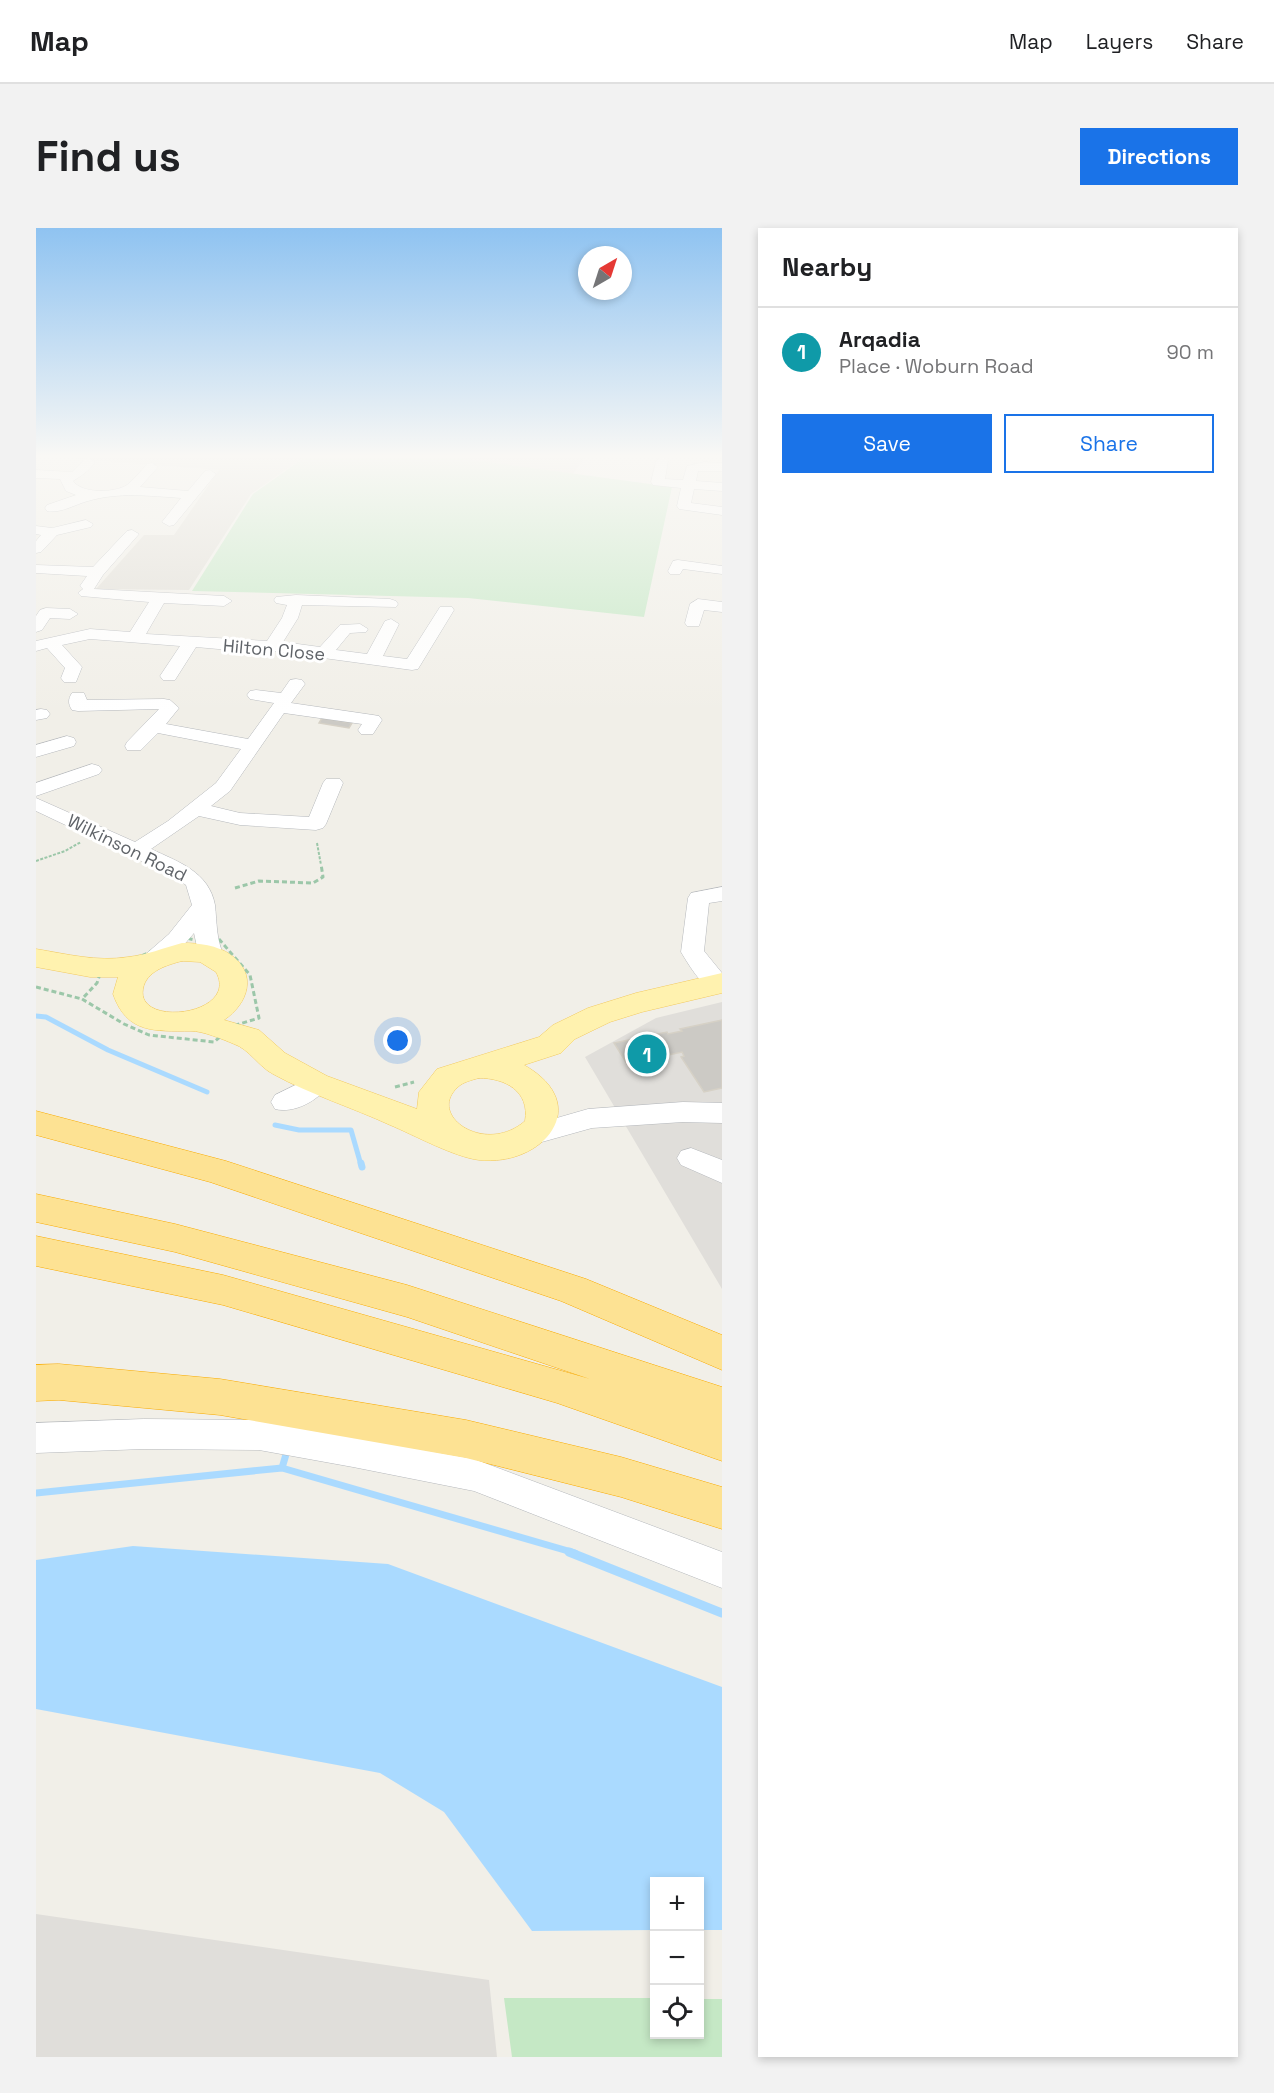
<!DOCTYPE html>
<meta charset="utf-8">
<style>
:root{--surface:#fff;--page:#f2f2f2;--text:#202124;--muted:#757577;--line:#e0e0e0;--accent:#1a73e8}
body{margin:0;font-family:"Space Grotesk",sans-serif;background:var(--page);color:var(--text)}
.controls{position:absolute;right:18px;bottom:18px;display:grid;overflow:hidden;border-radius:0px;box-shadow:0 3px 9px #0003}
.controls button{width:54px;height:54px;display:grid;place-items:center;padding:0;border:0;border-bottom:2px solid var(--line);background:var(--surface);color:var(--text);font:30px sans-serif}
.compass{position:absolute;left:542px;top:18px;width:54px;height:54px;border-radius:50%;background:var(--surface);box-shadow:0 3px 9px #0003;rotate:39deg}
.you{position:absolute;left:362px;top:813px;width:21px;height:21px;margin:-15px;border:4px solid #fff;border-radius:50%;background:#1a73e8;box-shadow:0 0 0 9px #1a73e833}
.badge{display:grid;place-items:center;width:39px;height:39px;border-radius:50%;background:var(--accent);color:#fff;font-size:20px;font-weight:700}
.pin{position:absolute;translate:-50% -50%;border:3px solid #fff;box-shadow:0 2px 6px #0006}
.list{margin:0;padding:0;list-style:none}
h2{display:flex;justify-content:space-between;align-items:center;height:78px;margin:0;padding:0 24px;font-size:26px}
h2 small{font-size:20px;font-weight:400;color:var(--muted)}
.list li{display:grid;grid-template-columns:39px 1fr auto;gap:18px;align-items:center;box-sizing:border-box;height:90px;padding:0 24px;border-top:2px solid var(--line)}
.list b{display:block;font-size:22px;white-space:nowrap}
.list p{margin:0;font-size:20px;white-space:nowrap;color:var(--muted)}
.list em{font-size:20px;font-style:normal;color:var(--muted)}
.actions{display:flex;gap:12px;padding:18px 24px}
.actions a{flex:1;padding:14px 0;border:2px solid var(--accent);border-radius:0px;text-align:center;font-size:21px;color:var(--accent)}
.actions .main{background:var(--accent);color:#fff}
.icon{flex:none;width:33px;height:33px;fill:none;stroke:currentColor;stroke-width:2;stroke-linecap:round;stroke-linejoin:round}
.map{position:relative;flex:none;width:686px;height:1829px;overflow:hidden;border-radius:0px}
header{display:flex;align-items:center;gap:36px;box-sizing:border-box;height:84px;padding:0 30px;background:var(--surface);border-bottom:2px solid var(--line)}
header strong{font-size:28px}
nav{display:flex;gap:33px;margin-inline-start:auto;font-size:21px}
.intro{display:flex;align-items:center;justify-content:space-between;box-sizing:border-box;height:144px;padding:0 36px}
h1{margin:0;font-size:42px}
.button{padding:15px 27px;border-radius:0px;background:var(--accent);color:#fff;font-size:21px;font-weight:700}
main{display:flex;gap:36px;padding:0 36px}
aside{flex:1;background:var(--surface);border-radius:0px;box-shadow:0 3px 9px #0003}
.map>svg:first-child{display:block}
.industrial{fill:#e0deda}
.education{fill:#e1ded6}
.green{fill:#c5e8c5}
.water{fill:#aadaff}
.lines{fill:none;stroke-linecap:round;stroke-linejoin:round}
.stream-far2{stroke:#aadaff;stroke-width:5}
.stream-far1{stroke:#aadaff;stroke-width:7}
.stream{stroke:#aadaff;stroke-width:9}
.building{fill:#cccac5;stroke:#d6d1c6;stroke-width:1.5}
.minor-casing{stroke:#b5b8bc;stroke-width:1}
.major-casing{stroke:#f2c960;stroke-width:1}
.highway-casing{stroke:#f9ab00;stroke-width:1}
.path-far1{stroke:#9cc7a9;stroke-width:2;stroke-dasharray:3 1.5;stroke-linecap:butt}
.path{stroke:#9cc7a9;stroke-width:3;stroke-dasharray:5 3;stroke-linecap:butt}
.minor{fill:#fff;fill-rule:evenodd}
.major{fill:#fff2af;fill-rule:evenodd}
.highway{fill:#fde293;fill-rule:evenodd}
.labels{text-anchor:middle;stroke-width:6;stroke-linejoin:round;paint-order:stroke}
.far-street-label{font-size:18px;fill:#5f6368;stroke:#fff}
</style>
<header>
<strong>Map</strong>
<nav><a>Map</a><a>Layers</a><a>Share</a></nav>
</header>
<div class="intro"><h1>Find us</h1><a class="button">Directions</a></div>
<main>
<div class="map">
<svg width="686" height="1829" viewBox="0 0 686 1829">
<rect width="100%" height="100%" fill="#f1efe8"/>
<path class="industrial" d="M 686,774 L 686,1061 L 549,829 L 620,790 Z
M 0,1686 L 453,1752 L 461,1829 L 0,1829 Z"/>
<path class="education" d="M 17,229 L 268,229 L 215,266 L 153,362 L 60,361 L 108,307 L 138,307 L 183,242 Z
M 415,229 L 549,229 L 537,246 Z"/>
<path class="green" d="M 269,229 L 415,229 L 636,259 L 608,389 L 432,370 L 156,363 L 217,266 Z
M 468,1770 L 618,1770 L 618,1806 L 664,1806 L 664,1771 L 686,1771 L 686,1829 L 476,1829 Z"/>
<path class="water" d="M 97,1318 L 352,1336 L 686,1459 L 686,1702 L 664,1702 L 664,1654 L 618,1654 L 618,1702 L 496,1703 L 408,1584 L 344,1545 L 0,1481 L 0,1332 Z"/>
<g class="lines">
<path class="stream-far2" d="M 0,788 L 10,789 L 72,822 L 171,864
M 239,897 L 263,902 L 315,902 L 325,937"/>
<path class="stream-far1" d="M 325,935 L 326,939
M 246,1240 L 251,1223
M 0,1265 L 246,1240 L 539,1325"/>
<path class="stream" d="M 533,1324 L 686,1385"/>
</g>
<path class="building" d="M 286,490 L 316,495 L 313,500 L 283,495 Z
M 686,792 L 686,860 L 668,864 L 645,829 L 648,828 L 646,824 L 591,836 L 578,815 L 631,804 L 632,806 L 646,803 L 644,801 Z"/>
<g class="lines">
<g class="minor-casing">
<path id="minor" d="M 626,229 L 632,233 L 629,251 L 647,252 L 651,238 L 668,234 L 686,235 L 686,243 L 662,243 L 660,253 L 686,255 L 686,263 L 658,261 L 655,275 L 686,279 L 686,287 L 643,281 L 641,278 L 645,260 L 617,257 L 615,254 L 620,233 Z
M 53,230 L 59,234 C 53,243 45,248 37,253 C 46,266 79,265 91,257 C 98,251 105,243 111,236 L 116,235 L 122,239 L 104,259 L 152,263 L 169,243 L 174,242 L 180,246 L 138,297 L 133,298 L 126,294 L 145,270 C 114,268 82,264 52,273 C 40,276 24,286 11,283 L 9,280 L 11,277 L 40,267 L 30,263 L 24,251 L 0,250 L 0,242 L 36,244 L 49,231 Z
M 50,292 L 57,296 L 55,299 L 21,307 L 5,324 L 0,325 L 0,313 L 5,307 L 0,306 L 0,298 L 16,300 Z
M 96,302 L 103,306 L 67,347 L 58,361 L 188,368 L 196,373 L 188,378 L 128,375 L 110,406 L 231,413 L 246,390 L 251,377 L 240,375 L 238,372 L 240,369 L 260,367 L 354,371 L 360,373 L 362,376 L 360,379 L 266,377 L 262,390 L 247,414 L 284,419 L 304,397 L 324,396 L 332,401 L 330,404 L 314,405 L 300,422 L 331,426 L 349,393 L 355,391 L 363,396 L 347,428 L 371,431 L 404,379 L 416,379 L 418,382 L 382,441 L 376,442 L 236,423 L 216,424 L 160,419 L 139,452 L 127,452 L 124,448 L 144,418 L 54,411 L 26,417 L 46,439 L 40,454 L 28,454 L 25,450 L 29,440 L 11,420 L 0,423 L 0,413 L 54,401 L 94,404 L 113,374 L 45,368 L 42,365 L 47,361 L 44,358 L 51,348 L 0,345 L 0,337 L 57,339 L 91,303 Z
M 642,332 L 686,338 L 686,346 L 647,341 L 644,346 L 634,346 L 632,343 L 637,333 Z
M 662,371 L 686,374 L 686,384 L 668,382 L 663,398 L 651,398 L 649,395 L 654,376 Z
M 10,380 L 34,381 L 42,386 L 34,391 L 14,390 L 6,402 L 0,404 L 0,388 L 4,382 Z
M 260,451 L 266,452 L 269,456 L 255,475 L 337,487 L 343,488 L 346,492 L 337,506 L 325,506 L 322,502 L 326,496 L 248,485 L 194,563 L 175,578 L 204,585 L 273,589 L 287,555 L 290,551 L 304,551 L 307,555 L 290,596 L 287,600 L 280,602 L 204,597 L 163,588 L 115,621 C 143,634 173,644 179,677 C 181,695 180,711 188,728 L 184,733 L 176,735 L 168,733 L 161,719 L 158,705 C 146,719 127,743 107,737 L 103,732 L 133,706 L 156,677 L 150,657 L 135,647 L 0,583 L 0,570 L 99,614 L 132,593 L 180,555 L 205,521 L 122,505 L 105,522 L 91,522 L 89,518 L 91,514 L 123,481 L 42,483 L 36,482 C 32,476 32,471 36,465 L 48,465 L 51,472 L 128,471 L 134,472 L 143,480 L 130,496 L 212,511 L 238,475 L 214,471 L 211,467 L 214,463 L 220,462 L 245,465 L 254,452 Z
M 5,481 L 11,482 L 14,486 L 11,490 L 0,492 L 0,482 Z
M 31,508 L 38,510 L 40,514 L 38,518 L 0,529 L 0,517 Z
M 56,536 L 63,538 L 66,542 L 63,546 L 0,568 L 0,555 Z
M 686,659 L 686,673 L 673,675 L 668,723 L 686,745 L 686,763 C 669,766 653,737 645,724 L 652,670 L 655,665 Z
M 280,847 L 289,849 L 293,856 C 283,873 257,886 239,881 L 235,874 L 239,867 Z
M 647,874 L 686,875 L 686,895 L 647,894 L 556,900 L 495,917 L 486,914 L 482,907 L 486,900 L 552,881 Z
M 655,920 L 686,932 L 686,955 L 645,937 L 641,930 L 645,923 Z
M 108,1191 L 223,1192 L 438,1231 L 686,1324 L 686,1360 L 438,1263 L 317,1239 L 223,1222 L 108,1221 L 0,1225 L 0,1195 Z"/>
</g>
<g class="major-casing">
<path id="major" d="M 146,715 C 163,715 181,717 195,727 C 222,746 212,776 188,792 L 223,802 L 249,825 L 291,848 L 381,881 L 383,864 L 401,841 L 503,809 L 517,797 L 552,780 L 600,765 L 686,745 L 686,765 L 606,784 L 574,794 L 539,811 L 525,825 L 488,837 C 559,877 507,939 443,932 C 418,929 378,907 354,897 C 315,879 275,867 237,846 C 223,839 213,821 198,816 C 186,811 167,803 155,803 C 119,803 91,806 77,766 L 82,749 L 54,749 L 0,739 L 0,721 C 31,726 61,734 92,729 C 110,727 128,720 146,715 ZM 146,733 L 164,734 L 180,744 C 204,787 100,800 107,761 C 110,743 131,737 146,733 ZM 443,850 C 469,850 494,863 489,893 C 449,928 390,887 422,859 C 427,854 436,852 443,850 Z"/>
</g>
<g class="highway-casing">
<path id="highway" d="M 0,883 L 190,933 L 550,1051 L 686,1107 L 686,1142 L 525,1073 L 174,954 L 0,907 Z
M 0,966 L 139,996 L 371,1057 L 686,1159 L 686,1233 L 521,1175 L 187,1077 L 0,1038 L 0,1008 L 187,1047 L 554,1151 L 371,1089 L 139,1024 L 0,994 Z
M 23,1136 L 184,1151 L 430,1192 L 585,1229 L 686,1259 L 686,1301 L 585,1269 L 430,1230 L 184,1187 L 23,1172 L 0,1173 L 0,1137 Z"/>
</g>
<path class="path-far1" d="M 281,615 L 285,637
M 0,633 L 29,623 L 45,614"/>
<path class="path" d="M 199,660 L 223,653 L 277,655 L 287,649 L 285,636
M 136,707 L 159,712 L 182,710 L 214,747 L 223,790 L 197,798 L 178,814 L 113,807 L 88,796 L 46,771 L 61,755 L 68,734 C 95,734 117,727 136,707 Z
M 0,759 L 46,771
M 359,859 L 378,854"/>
<use href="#minor" class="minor"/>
<use href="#major" class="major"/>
<use href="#highway" class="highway"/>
</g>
<linearGradient id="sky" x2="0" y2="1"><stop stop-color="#8fc3f1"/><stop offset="0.47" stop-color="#f9f8f5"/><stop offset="1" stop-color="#f9f8f5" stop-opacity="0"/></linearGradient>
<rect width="686" height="485" fill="url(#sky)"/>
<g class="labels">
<g class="far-street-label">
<text transform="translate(238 422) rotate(5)" y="6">Hilton Close</text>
<text transform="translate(91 620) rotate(26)" y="6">Wilkinson Road</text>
</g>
</g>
</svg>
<div class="controls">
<button>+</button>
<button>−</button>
<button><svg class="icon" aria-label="locate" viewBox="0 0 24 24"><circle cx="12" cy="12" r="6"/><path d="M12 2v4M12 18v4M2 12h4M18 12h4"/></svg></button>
</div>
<svg class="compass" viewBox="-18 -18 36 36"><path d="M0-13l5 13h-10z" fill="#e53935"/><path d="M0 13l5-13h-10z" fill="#757577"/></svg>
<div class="you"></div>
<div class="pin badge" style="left:611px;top:826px;background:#0f9aa8">1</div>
</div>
<aside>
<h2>Nearby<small></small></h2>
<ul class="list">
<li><span class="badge" style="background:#0f9aa8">1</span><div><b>Arqadia</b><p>Place · Woburn Road</p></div><em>90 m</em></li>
</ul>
<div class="actions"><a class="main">Save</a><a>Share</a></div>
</aside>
</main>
